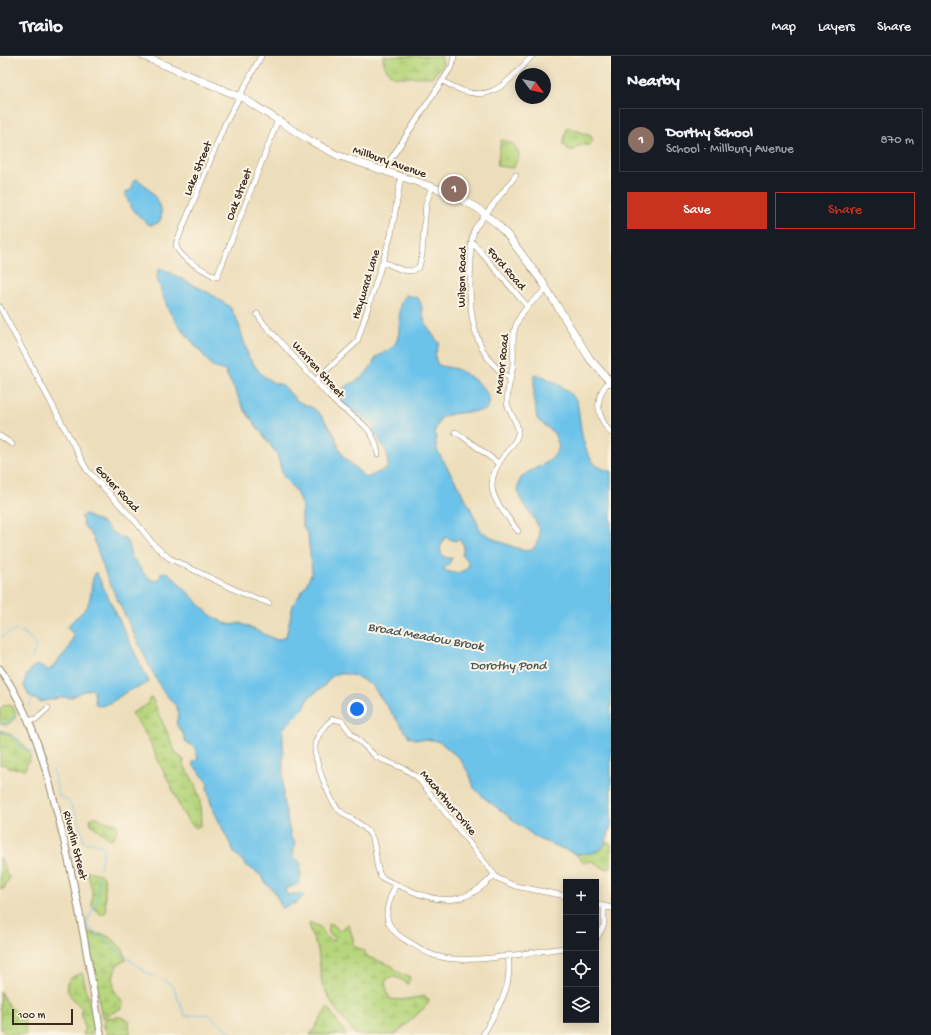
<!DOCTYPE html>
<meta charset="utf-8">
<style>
:root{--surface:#171b24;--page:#242831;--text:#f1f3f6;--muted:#9ea1a6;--line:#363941;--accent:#c8321e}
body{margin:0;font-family:"Gochi Hand",sans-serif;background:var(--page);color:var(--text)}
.controls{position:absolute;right:12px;bottom:12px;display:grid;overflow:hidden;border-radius:0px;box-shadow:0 2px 10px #0003}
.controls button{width:36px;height:36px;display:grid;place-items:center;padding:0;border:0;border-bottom:1px solid var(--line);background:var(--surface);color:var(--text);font:20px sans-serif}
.compass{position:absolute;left:515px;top:12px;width:36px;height:36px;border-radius:50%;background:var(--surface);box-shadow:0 2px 10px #0003;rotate:122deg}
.scale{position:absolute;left:12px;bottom:10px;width:61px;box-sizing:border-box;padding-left:4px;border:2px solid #3b2a1e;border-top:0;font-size:11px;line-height:14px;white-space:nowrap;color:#3b2a1e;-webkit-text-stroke:3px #fcf5e5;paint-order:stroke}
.you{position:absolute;left:357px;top:653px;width:14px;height:14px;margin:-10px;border:3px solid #fff;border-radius:50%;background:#1a73e8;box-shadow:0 0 0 6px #1a73e833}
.badge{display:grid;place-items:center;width:26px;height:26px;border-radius:50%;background:var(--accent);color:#fff;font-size:13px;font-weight:700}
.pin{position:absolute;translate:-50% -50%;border:2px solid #fff;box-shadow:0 1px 4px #0006}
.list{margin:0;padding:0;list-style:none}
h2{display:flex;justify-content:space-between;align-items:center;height:52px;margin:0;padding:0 16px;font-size:17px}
h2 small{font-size:13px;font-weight:400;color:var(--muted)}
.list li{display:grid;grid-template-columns:26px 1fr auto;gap:12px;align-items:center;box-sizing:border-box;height:64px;margin:0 8px 8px;padding:0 8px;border:1px solid var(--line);border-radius:0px}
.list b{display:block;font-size:15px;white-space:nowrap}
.list p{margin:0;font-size:13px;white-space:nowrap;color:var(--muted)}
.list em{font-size:13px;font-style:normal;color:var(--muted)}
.actions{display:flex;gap:8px;padding:12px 16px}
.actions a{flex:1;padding:9px 0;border:1px solid var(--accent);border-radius:0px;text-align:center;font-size:14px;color:var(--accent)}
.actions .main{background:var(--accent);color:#fff}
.icon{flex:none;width:22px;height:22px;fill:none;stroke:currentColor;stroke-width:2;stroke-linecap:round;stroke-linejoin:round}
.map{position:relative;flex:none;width:611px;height:979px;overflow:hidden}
header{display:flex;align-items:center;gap:24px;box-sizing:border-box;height:56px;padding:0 20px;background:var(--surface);border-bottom:1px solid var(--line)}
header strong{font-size:19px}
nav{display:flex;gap:22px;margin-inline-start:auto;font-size:14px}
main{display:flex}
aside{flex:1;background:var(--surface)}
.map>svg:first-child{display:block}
.wetland{fill:url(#wetland-marsh);stroke:#79804e}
.water{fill:#6cc3ea;stroke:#547684;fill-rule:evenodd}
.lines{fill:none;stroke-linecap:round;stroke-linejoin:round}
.stream{stroke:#6cc3ea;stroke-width:1}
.minor-casing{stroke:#94846c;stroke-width:6}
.tertiary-casing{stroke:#94846c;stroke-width:8}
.secondary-casing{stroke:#94846c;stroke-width:8}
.minor{stroke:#fff;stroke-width:5}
.tertiary{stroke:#fff;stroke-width:6}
.secondary{stroke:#fff;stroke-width:7}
.labels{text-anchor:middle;stroke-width:4;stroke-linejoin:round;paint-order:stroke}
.street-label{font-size:12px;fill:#3b2a1e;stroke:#fcf5e5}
.water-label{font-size:13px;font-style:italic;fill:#4a585b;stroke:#fcf5e5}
</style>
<header>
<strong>Trailo</strong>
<nav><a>Map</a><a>Layers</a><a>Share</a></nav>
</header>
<main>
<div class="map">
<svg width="611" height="979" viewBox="0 0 611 979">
<defs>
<pattern id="wetland-marsh" width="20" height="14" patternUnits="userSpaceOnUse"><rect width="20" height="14" fill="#b7d67e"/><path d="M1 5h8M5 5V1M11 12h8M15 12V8" fill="none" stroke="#9eb86c"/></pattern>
</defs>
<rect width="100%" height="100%" fill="#fcf5e5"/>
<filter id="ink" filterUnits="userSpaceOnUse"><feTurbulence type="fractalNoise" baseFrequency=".025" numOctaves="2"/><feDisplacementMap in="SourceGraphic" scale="8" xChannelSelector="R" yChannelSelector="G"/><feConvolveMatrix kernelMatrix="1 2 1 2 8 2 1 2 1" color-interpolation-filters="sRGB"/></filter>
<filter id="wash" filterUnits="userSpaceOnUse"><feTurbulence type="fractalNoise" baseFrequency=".012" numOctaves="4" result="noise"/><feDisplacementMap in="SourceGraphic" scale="16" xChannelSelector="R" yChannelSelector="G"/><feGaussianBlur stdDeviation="0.9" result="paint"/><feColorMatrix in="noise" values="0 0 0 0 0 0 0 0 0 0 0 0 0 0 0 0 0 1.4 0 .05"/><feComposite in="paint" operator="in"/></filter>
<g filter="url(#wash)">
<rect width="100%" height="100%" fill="#eddebb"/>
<path class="wetland" d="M 383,0 L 441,0 L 443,9 L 432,21 L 395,21 C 388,18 383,8 383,0 Z
M 567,71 L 591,80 L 593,85 L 589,89 L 580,89 L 574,94 L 569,94 L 563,88 Z
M 501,84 C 508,84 520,91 519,100 C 518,104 514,109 513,112 L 497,110 Z
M 152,642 L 176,697 L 184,704 L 183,708 L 194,726 L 200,744 L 201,769 L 196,772 C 179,760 177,739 167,722 C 156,702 148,677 133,660 L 132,657 C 138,653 144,652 148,647 L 149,643 Z
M 5,649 L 10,649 C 15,653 16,655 15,662 L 7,669 L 0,668 L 0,653 Z
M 0,674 C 15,680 23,685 31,700 L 25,713 L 10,712 L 4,708 L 0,709 Z
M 97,761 L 106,766 L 116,767 L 118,771 L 114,781 L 110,783 L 91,768 L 90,762 Z
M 606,786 L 611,788 L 611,812 L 605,813 L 592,805 L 583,807 L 576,798 L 599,795 Z
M 0,801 L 9,822 L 4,833 L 0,833 Z
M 87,815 L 100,818 L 104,822 L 106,856 L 102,859 L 92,851 L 92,834 Z
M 309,866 L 320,871 L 329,884 L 335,885 L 329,877 L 328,868 L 333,868 L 340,875 L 348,868 L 353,882 L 353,890 L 363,894 L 368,901 L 392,910 L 401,918 L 410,921 L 408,928 C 402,924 395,919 388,922 L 385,927 L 389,942 C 396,946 416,942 423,940 L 429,943 L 427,949 L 395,979 L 356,979 L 334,951 L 322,928 L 318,894 L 310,874 Z
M 86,873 C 97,881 99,876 107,880 C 115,884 126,894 126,904 L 117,909 L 113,921 L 114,934 L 122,945 L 123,949 L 120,953 L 102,962 Z
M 82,917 C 85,921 83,927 85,932 C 90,948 99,963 91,979 L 83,979 C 87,970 80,961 82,952 C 68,939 56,925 82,917 Z
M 0,935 C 2,939 5,945 8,949 C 16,957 29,962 25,977 L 26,979 L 6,979 L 4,975 L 0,972 Z
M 328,951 L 330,954 L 346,979 L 310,979 Z
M 120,961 L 129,964 L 130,978 L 108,979 L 103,968 L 106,962 Z"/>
<path class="water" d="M 136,123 C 148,128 170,155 158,167 L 150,169 C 141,164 125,147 126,136 L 132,133 L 133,125 Z
M 163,213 L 209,237 L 230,251 L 238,266 L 249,302 L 262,319 L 274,327 L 283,329 L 297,345 L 313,352 L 322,360 L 336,381 L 337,387 L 343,400 L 366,422 L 388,412 L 387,397 L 374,375 L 372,367 L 343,348 L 339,340 C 343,328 354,328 362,321 C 369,316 372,307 377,301 C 383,296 391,294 395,288 C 404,275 394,246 406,239 L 418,242 C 423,249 422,256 424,263 C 426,270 435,282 439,287 L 435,300 L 437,308 C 444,312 452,311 459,314 C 471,320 499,339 486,354 C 471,357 454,355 441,362 L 435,374 L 437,394 L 468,447 L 481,475 L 498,485 L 525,495 L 532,494 C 555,467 516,454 518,431 C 520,409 551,416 559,390 L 554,377 L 537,363 L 534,341 L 534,318 C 544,318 573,336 577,346 C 582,370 580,411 611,415 L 611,770 L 606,786 L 601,794 L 591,797 L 576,798 L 538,783 L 483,741 L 474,732 L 470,719 L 460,703 L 441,687 L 434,684 L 416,683 L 409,681 L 371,628 L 355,620 L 340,617 L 332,620 L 323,631 L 309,641 L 304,652 L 283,673 L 283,742 L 291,782 L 295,786 L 293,801 L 297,803 L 301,807 L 300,825 L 298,828 L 285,833 L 287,839 L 301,837 L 304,840 L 296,847 L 282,852 L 274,835 L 266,828 L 262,820 L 246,809 L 234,796 L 212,751 L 207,732 L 208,726 L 193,709 L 193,706 L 199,702 L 196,699 L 196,693 L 186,686 L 182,675 L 179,673 L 176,667 L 179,657 L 175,649 L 162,634 L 148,607 L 107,522 L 93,481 L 84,470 L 81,461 L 84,458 L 104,468 L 112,476 L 124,483 L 128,486 L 131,500 L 146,520 L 152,524 L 159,525 L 161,517 L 168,516 L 209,558 L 224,567 L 232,569 L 240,567 L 277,584 L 286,581 L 293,549 L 306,529 L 312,516 L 308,480 L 302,468 L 302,449 L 296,436 L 283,420 L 277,398 L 244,353 L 225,315 L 213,311 L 176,266 L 168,253 L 158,226 L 157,222 L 158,214 ZM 445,481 L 455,485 L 459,483 L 464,490 L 462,500 L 468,505 L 468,512 C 459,518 452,518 443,513 L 449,508 L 452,502 L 447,502 L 442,499 L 440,492 Z
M 96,516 L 149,626 C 143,630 138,631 132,633 C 120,638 112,650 98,650 L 95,647 L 94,635 L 91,633 L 81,636 L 70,642 L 64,641 L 40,646 L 29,640 L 24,630 L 26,620 L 33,611 L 37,609 L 48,614 L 51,613 L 69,592 L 74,579 L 68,572 L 69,569 C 74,562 82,558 87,550 C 93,540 90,523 96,516 Z"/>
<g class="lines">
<path class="stream" d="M 0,582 C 5,577 11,578 17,574 L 26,578 L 36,590 L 32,602
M 29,651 L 33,641
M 0,668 L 8,666 L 18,656
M 0,677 L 2,675 L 9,680 L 17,682 L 17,690 L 34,697 L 39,707
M 39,710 L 41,715
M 53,714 L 59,740 C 76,744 79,772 85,787 L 93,786 L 104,791 L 100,813
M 99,821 L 97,846 L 88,863 L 87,870 L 144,915 L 155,921
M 162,923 L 173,930 L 185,960 L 208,958 L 234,979"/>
</g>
</g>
<g filter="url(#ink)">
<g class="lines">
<g class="minor-casing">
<path id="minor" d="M 261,0 L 225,68 L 176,188 C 176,201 204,214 214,220 L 217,221 L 278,64
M 443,25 C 486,52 502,33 532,0
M 383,115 L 452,10 L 454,0
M 472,186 L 527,250
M 383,206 L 402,214 L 412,215 L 419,211 L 422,199 L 426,147 L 432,131
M 0,251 L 87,414 L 136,466 L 154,489 L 169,502 L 242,537 L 269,547
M 257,258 L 264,268 C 286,292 307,315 328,339 C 347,362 373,363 378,398
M 511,323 C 469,298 468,248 471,205 C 471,195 470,182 475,172 L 516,119
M 316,324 L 357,286 L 391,179 L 401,121
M 609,325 C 594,342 596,360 611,377
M 455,376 L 462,380 L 498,407
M 0,380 L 12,388
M 518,475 C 496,445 479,432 505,398 C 510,392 517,385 518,377 C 519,365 508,357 507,346 C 507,334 511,321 513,309 C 514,298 512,287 514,276 C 518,256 533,245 547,233
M 29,665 L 36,663 L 48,652
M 494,819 C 467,849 442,849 407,833 C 398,829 389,826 381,821 C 374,809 378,792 371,780 C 364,767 348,763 338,753 C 329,743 314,704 315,690 C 316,680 325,669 333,663 L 342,665 L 351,677 L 376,701 L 405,713 L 417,721 L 497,822 L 515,830 L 566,840
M 396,828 C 384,855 380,870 409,886 C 416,890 425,896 433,899 C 467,911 530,895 566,892
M 596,848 L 611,852
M 596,883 L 604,869 L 604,850
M 483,979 C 498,950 513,933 508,899"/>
</g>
<g class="tertiary-casing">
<path id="tertiary" d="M 0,613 C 31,657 44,704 57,756 C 76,829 88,904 101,979"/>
</g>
<g class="secondary-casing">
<path id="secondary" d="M 143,0 L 243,42 L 309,84 L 337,99 L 441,134 L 476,151 L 498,169 L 509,181 L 543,227 L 590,303 L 611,327"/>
</g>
<use href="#minor" class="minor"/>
<use href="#tertiary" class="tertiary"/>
<use href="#secondary" class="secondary"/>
</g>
</g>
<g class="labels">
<g class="street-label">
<text transform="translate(390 105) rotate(19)" y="4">Millbury Avenue</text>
<text transform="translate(197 112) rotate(-68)" y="4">Lake Street</text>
<text transform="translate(238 138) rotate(-69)" y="4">Oak Street</text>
<text transform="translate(507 212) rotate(49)" y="4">Ford Road</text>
<text transform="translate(461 221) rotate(-89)" y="4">Wilson Road</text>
<text transform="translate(365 228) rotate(-73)" y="4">Hayward Lane</text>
<text transform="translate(501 308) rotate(-84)" y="4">Manor Road</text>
<text transform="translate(319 313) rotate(48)" y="4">Warren Street</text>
<text transform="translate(118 432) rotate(47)" y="4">Gover Road</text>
<text transform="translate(449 746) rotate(50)" y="4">MacArthur Drive</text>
<text transform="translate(76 789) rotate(76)" y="4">Riverlin Street</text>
</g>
<g class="water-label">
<text transform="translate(426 579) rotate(10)" y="5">Broad Meadow Brook</text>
<text x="508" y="613">Dorothy Pond</text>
</g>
</g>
</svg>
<div class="controls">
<button>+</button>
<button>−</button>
<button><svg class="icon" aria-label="locate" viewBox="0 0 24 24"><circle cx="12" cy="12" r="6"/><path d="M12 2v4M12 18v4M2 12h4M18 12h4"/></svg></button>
<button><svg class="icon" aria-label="layers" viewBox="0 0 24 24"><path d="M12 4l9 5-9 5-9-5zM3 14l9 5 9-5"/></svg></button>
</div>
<svg class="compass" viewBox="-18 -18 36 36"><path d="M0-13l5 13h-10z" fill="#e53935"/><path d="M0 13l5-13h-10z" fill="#9ea1a6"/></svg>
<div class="scale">100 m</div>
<div class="you"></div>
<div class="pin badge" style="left:454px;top:133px;background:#8d6e63">1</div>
</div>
<aside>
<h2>Nearby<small></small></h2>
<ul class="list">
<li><span class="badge" style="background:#8d6e63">1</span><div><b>Dorthy School</b><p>School · Millbury Avenue</p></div><em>870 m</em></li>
</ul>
<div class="actions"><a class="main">Save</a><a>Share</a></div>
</aside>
</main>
